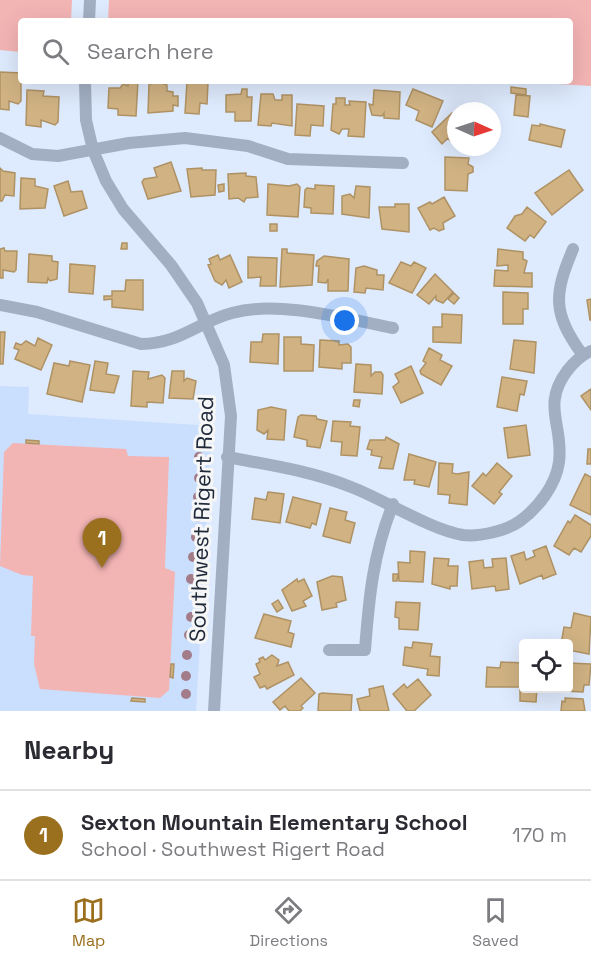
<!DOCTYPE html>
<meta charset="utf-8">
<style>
:root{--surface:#fff;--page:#f7f7f7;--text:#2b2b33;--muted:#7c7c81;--line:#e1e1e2;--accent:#9a6f1d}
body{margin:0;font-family:"Space Grotesk",sans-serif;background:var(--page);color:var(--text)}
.controls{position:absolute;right:18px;bottom:18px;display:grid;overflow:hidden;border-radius:6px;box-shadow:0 6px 24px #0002}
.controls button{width:54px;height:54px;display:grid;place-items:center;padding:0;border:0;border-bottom:2px solid var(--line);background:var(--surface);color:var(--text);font:30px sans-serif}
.compass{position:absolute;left:447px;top:102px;width:54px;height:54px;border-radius:50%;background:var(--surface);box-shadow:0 6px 24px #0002;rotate:93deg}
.you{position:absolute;left:345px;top:321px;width:21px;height:21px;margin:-15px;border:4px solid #fff;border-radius:50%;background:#1a73e8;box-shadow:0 0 0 9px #1a73e833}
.badge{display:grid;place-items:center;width:39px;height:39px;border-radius:50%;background:var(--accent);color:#fff;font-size:20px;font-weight:700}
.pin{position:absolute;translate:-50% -50px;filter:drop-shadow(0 2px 3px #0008)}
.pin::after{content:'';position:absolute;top:32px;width:21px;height:18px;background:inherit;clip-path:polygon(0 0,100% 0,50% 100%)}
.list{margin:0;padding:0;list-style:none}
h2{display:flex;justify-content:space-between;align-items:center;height:78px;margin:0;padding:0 24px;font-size:26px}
h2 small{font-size:20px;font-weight:400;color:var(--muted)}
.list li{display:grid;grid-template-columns:39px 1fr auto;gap:18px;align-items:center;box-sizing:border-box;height:90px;padding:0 24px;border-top:2px solid var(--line)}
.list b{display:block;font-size:22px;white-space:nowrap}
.list p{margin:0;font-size:20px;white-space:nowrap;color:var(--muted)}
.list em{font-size:20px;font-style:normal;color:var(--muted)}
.icon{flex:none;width:33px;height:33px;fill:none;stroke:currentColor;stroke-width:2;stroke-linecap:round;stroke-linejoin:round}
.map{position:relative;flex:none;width:591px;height:711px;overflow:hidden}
.search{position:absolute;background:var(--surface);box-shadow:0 6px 24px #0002;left:18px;right:18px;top:18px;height:66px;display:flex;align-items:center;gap:15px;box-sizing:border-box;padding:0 21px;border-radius:6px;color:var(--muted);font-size:22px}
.sheet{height:168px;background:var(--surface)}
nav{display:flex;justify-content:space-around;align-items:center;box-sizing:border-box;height:84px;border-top:2px solid var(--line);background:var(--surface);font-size:16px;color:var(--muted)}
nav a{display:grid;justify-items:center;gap:3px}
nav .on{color:var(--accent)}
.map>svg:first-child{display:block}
.built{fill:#cadefe}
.green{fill:#f3b4b4}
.building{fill:#d0b283;stroke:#af9264;stroke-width:1.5}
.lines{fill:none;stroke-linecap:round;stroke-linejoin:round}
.street{stroke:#a2afc3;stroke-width:12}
.tree{fill:#a37c89}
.labels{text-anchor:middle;stroke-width:6;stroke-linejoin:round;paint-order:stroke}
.street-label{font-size:22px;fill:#1e293a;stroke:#f6f6f6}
</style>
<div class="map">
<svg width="591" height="711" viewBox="0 0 591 711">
<rect width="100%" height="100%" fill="#deeafd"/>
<path class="built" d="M 0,386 L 29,387 L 28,414 L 212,426 L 196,711 L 0,711 Z"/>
<path class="green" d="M 0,0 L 72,0 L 71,21 L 21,21 L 21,52 L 0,50 Z
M 109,0 L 591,0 L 591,86 L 502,81 L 570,81 L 570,21 L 108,21 Z
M 13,443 L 126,449 L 128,456 L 169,457 L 165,568 L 175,572 L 169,690 L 160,698 L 40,689 L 34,664 L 35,636 L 31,636 L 33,576 L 22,575 L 0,566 L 4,452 Z"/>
<path class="building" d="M 0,72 L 21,73 L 21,101 L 18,104 L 9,101 L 9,110 L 0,109 Z
M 128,81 L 138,81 L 136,116 L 118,115 L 118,109 L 108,108 L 109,88 L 120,88 L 123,84 L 128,86 Z
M 159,82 L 167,85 L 167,91 L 173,92 L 173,96 L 178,96 L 178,106 L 173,105 L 173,111 L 148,113 L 149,84 Z
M 187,82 L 208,83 L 207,104 L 200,103 L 199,114 L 185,113 Z
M 511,87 L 526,89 L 526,95 L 511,93 Z
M 242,89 L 247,89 L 247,97 L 252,97 L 251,121 L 235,121 L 235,112 L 226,112 L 226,95 L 241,94 Z
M 413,89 L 443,101 L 432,127 L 416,120 L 419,111 L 406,105 Z
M 27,90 L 44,91 L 43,96 L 59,97 L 58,122 L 55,125 L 41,120 L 41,127 L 26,125 Z
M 374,90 L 400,92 L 399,119 L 384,118 L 384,113 L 382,116 L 372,115 L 369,104 L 373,105 Z
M 261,94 L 273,94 L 275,100 L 282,100 L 282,95 L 292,95 L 292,126 L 272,123 L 271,126 L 258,125 Z
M 516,95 L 530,96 L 528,117 L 514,115 Z
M 336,98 L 345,98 L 345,105 L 350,105 L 349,101 L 366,102 L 364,137 L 348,136 L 349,129 L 342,129 L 339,134 L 331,130 L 333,104 L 336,104 Z
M 297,104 L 324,106 L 323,126 L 311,125 L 310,136 L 295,135 Z
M 452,113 L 456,117 L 456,147 L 448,138 L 442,144 L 432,132 Z
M 540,124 L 565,130 L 561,147 L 529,140 L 532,125 L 540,126 Z
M 445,157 L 469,158 L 468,164 L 473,167 L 473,172 L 468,174 L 467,191 L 445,190 Z
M 171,162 L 181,191 L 148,199 L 142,182 L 144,179 L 157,177 L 154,168 Z
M 0,168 L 3,171 L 15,173 L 14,196 L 5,195 L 2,201 L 0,201 Z
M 202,168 L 202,170 L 216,170 L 215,195 L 191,197 L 187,169 Z
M 569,170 L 583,190 L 552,215 L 535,193 Z
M 246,173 L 246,176 L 256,177 L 258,197 L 246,198 L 244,202 L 238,198 L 229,199 L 228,174 Z
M 21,178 L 35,179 L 35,186 L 48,189 L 45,208 L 20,209 Z
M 68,181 L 71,192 L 82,191 L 87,208 L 64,216 L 54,186 Z
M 224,184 L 224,191 L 219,192 L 218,185 Z
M 268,184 L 289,186 L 297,184 L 300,187 L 298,217 L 267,215 Z
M 315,185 L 334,186 L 333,214 L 311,213 L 311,208 L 304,207 L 305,190 L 307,188 L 315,189 Z
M 356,186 L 370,187 L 369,218 L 342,214 L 342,196 L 350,194 L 354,198 Z
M 444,197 L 455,216 L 443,223 L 444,229 L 439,231 L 434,228 L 430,230 L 418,208 L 430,202 L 432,204 Z
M 395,204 L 409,204 L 409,232 L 382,229 L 379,207 L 395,207 Z
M 527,207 L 546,222 L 534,238 L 530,235 L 525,241 L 507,228 L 515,216 L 522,214 Z
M 270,224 L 277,224 L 277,231 L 270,231 Z
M 122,243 L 127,243 L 127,249 L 121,249 Z
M 4,248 L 5,251 L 17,251 L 16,270 L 14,272 L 3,270 L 3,278 L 0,278 L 0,249 Z
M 282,249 L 287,249 L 287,253 L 314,255 L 312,285 L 280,287 Z
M 498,249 L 523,252 L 523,259 L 527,261 L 524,273 L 532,273 L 532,287 L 494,286 L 495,270 L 508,271 L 508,265 L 497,266 Z
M 29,254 L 52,256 L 52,261 L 58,262 L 57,279 L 50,281 L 48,278 L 47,283 L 28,282 Z
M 218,255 L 220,260 L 230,255 L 242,282 L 229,288 L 226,280 L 222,285 L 215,281 L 208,265 L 211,264 L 209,259 Z
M 324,256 L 349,259 L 348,291 L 328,291 L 328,279 L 326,283 L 318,282 L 319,266 L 316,266 L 317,261 Z
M 248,257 L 277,258 L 276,286 L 260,286 L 261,277 L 248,278 Z
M 401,262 L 411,266 L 414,262 L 426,268 L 412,293 L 389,283 Z
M 70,264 L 95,266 L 93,294 L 69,292 Z
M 364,266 L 377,270 L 377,275 L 384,275 L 383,290 L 366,288 L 365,293 L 354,292 L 356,268 Z
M 435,274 L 453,292 L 443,303 L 436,300 L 436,296 L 429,304 L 417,295 Z
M 126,280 L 143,280 L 143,310 L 112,307 L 112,299 L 104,300 L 104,296 L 112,296 L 112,291 L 125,291 Z
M 503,292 L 528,293 L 528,309 L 523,309 L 523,324 L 503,324 Z
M 454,293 L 459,298 L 454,304 L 448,299 Z
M 591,299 L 591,320 L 590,320 L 587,300 Z
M 442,314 L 462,315 L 461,343 L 433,342 L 433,327 L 442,327 Z
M 0,332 L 5,332 L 3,364 L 0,364 Z
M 263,334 L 279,334 L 278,364 L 250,362 L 251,342 L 262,342 Z
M 284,337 L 301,337 L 301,344 L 314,345 L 313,371 L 284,371 Z
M 38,338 L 52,345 L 41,370 L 15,359 L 19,350 L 14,348 L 16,343 L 21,345 L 26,341 L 35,346 Z
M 320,340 L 339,341 L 339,345 L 348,344 L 351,347 L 351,363 L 342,363 L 342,369 L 319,367 Z
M 514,340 L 536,342 L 534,373 L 510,369 Z
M 429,348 L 442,355 L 440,360 L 452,366 L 441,385 L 421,374 L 420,371 L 426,363 L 423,361 Z
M 70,361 L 90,365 L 82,402 L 47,394 L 54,363 L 69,366 Z
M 95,361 L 108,363 L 106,374 L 119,376 L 114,393 L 90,390 Z
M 356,364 L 371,365 L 371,376 L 375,372 L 381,372 L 383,375 L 382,394 L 354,392 Z
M 411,366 L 423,393 L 401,403 L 393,387 L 399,382 L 395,374 Z
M 133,371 L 149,372 L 148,379 L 162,375 L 165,378 L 163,403 L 147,402 L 147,407 L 131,406 Z
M 172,371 L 184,371 L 184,381 L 187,378 L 196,381 L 193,399 L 169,398 Z
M 502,377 L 527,381 L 524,395 L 520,394 L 517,411 L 497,407 Z
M 591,389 L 591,410 L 581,396 Z
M 354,400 L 360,400 L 359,407 L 353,406 Z
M 271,407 L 286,410 L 284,440 L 267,439 L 268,430 L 264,434 L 257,430 L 258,410 Z
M 301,415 L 316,416 L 317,419 L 327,421 L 320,448 L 307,446 L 307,440 L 294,437 L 298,417 Z
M 333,421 L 351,422 L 350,426 L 360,427 L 357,456 L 341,455 L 342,442 L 331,441 Z
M 526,425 L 530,455 L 508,458 L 504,428 Z
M 386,437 L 399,444 L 393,469 L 379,468 L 382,457 L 371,455 L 372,450 L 367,449 L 370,440 L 385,440 Z
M 26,440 L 39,441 L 39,444 L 26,443 Z
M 588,449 L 591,449 L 591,464 L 587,464 Z
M 409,454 L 436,462 L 429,487 L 414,484 L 415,480 L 404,480 Z
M 439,463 L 453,464 L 452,473 L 457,474 L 469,472 L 467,505 L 449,503 L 450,495 L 438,494 Z
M 497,463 L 512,476 L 499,492 L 502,494 L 494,504 L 472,486 L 483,473 L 486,476 Z
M 585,474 L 591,477 L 591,515 L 570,505 Z
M 268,492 L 284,494 L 280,523 L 252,519 L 255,498 L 266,500 Z
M 293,497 L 321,504 L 316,525 L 312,523 L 310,528 L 286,522 Z
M 330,508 L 347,512 L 345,520 L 355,523 L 350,543 L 323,536 Z
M 575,515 L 591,525 L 591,536 L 581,552 L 574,548 L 569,555 L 554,546 L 568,521 L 570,523 Z
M 546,546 L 556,574 L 543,579 L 542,575 L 520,584 L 511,556 L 524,552 L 526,560 L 535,556 L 533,551 Z
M 410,551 L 425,552 L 423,582 L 399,581 L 398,562 L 410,563 Z
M 434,558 L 449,559 L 448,566 L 458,566 L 457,586 L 450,586 L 450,589 L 432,584 Z
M 506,558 L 509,589 L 496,591 L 495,586 L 472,589 L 469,562 L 483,560 L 484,568 L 493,567 L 492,559 Z
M 393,574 L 398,574 L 397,581 L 393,581 Z
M 332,576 L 342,577 L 346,600 L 336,603 L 337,607 L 322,610 L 317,582 Z
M 297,579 L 298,582 L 304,579 L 312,596 L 303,601 L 306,606 L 292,611 L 282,590 Z
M 278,600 L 283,608 L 277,612 L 272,604 Z
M 396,602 L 420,603 L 418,630 L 399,629 L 399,618 L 395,617 Z
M 574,613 L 591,617 L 589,654 L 568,650 L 568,644 L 561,644 L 564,627 L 571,628 Z
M 264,614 L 291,621 L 288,632 L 294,634 L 291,647 L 255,638 Z
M 413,642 L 432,644 L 430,656 L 440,657 L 439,676 L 427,675 L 428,669 L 403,665 L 405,647 L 412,648 Z
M 272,655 L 279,660 L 277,666 L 288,662 L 294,675 L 267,689 L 265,686 L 260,688 L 254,677 L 260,674 L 256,664 L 260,662 L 259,659 L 263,657 L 265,660 Z
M 501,662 L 524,663 L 524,688 L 537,688 L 536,702 L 520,701 L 520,687 L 486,687 L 487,667 L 500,668 Z
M 568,663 L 591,664 L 589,685 L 584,685 L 583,692 L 564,691 L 564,688 L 568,688 Z
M 171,664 L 174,664 L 173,678 L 170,677 Z
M 301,678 L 315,693 L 301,706 L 303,708 L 300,711 L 289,711 L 285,706 L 280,710 L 273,702 Z
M 418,679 L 431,695 L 414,711 L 407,711 L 393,694 L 404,684 L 407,688 Z
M 383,686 L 389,711 L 360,711 L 357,699 L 370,696 L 369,689 Z
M 322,693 L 352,695 L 351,711 L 318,711 L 319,694 Z
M 132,698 L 145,699 L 145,702 L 131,701 Z
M 565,698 L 583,699 L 585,711 L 561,711 L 562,701 L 565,702 Z"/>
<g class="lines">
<path class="street" d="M 89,21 L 90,0
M 85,81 L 86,120 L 93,150 L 106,181 L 123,209 L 171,265 L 197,303 L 224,365 L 231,416 L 214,711
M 0,138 L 32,154 L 58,156 L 129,143 L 185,138 L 248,146 L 288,159 L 403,163
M 573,249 C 554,294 552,313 582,354
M 0,305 L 37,312 L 141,344 C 179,344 198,322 232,313 C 279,300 346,319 393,328
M 227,457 C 270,465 311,471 351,487 C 385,500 429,529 463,535 C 479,537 506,531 520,521 C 538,508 556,485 559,462 C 564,426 541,406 567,371 C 574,362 581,355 591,351
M 329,650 L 365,650 C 369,597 373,554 393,504"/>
</g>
<g class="tree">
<circle cx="199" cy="457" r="5"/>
<circle cx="199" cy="478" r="5"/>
<circle cx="198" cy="497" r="5"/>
<circle cx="198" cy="517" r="5"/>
<circle cx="196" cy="537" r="5"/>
<circle cx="193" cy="557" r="5"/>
<circle cx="191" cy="579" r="5"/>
<circle cx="191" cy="617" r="5"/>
<circle cx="189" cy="635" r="5"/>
<circle cx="187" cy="655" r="5"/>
<circle cx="186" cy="676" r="5"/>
<circle cx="186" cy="694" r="5"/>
</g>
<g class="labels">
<g class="street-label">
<text transform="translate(201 519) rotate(-88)" y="8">Southwest Rigert Road</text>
</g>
</g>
</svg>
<div class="controls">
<button><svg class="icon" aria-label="locate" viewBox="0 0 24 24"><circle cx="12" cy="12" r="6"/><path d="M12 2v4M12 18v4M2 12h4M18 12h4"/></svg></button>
</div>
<svg class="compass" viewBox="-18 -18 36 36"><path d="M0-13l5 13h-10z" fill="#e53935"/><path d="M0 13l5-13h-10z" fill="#7c7c81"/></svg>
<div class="you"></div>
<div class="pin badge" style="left:102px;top:568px">1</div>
<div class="search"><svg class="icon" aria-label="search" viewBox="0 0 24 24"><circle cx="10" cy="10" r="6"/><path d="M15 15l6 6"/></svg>Search here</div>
</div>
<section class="sheet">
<h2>Nearby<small></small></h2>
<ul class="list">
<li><span class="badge">1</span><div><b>Sexton Mountain Elementary School</b><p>School · Southwest Rigert Road</p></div><em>170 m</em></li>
</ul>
</section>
<nav>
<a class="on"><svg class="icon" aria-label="map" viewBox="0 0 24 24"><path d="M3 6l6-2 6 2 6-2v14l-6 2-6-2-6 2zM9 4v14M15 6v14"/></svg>Map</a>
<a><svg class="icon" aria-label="directions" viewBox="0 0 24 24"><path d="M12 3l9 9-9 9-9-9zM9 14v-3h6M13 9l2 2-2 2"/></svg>Directions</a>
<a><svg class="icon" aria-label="saved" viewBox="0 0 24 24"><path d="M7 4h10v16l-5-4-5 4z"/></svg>Saved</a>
</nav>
